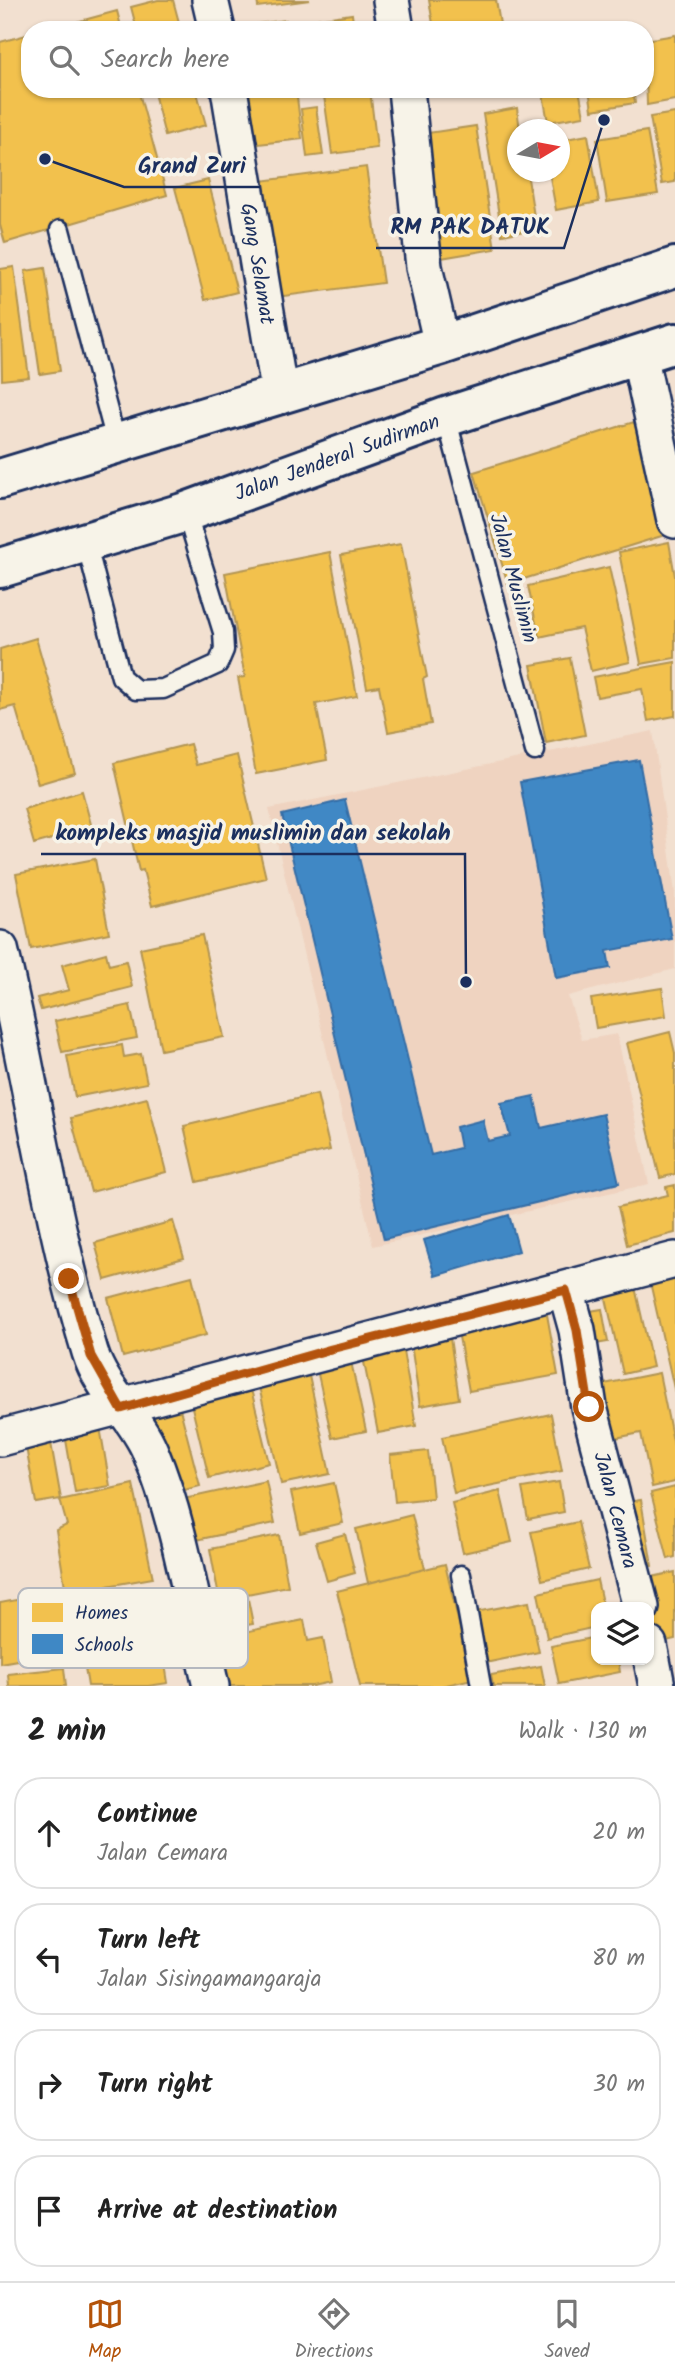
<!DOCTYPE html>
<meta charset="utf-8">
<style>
:root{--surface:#fff;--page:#f6f6f6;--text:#222;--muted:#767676;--line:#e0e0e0;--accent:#b45309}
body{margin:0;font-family:Kalam,sans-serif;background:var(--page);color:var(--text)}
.controls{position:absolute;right:21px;bottom:21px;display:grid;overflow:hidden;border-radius:14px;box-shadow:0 2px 5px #0004}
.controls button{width:63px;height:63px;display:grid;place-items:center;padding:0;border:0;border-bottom:2px solid var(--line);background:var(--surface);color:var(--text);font:35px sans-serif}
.compass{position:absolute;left:507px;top:119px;width:63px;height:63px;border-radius:50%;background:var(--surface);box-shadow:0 2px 5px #0004;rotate:80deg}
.stop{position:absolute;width:21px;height:21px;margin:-16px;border:5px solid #b45309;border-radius:50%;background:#fff}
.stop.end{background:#b45309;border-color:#fff;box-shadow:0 2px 7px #0008}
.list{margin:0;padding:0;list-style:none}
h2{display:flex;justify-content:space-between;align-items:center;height:91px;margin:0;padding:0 28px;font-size:30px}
h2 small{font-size:23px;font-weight:400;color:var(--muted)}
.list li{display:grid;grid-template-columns:46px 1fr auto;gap:21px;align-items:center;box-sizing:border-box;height:112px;margin:0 14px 14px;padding:0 14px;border:2px solid var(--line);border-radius:28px}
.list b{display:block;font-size:26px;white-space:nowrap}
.list p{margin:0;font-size:23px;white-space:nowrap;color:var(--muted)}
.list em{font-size:23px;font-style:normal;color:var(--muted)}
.icon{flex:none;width:38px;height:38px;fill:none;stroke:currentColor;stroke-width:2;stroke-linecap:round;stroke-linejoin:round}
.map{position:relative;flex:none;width:675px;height:1686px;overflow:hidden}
.search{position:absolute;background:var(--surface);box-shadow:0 2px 5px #0004;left:21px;right:21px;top:21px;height:77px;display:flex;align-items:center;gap:18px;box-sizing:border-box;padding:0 24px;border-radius:28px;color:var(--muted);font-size:26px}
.sheet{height:595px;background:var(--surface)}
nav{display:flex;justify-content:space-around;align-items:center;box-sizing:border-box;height:98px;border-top:2px solid var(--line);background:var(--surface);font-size:19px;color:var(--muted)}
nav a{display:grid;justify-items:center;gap:4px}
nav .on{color:var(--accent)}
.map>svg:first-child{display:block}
.built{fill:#efd3c0}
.homes{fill:#f2c14e;stroke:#b29553;stroke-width:2}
.schools{fill:#3f88c5;stroke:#346da6;stroke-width:2}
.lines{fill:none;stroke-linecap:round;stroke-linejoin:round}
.service-casing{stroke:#1b2f5e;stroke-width:23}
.minor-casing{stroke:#1b2f5e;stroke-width:40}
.primary-casing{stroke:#1b2f5e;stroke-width:44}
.service{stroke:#f7f3e8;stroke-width:18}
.minor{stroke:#f7f3e8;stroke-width:35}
.primary{stroke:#f7f3e8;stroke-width:38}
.route{stroke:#b45309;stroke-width:9}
.labels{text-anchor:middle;stroke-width:7;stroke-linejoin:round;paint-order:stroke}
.street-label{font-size:21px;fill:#1b2f5e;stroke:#f7f3e8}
.key{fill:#f7f3e8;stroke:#b5b8bf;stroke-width:2}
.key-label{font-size:19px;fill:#1b2f5e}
.leader{fill:none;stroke:#1b2f5e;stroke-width:2.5}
.callout-dot{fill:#1b2f5e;stroke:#f7f3e8;stroke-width:2.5}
.callout-label{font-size:23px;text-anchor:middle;font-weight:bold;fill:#1b2f5e;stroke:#f7f3e8;stroke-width:7;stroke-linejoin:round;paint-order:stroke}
</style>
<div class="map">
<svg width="675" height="1686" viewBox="0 0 675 1686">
<rect width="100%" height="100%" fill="#f2e0d0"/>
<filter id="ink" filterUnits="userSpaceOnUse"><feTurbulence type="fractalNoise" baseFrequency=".0143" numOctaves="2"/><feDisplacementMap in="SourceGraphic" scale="14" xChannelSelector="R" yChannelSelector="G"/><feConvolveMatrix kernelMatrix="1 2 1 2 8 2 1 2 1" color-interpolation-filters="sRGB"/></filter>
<g filter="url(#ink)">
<path class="built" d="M 653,731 L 675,893 L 675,969 L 568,996 L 582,1040 L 617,1034 L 649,1184 L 373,1246 L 269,809 Z"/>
<path class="homes" d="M 158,0 L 173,0 L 181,30 L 137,30 L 131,7 Z
M 257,0 L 310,0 L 258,7 Z
M 429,0 L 496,0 L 501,30 L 434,30 Z
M 117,11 L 122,30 L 47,30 Z
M 352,14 L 354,30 L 296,30 L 295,22 Z
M 286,20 L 288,30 L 234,30 L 234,27 Z
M 30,34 L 30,89 L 138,89 L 167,195 L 5,243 L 0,225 L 0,42 Z
M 675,35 L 675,100 L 647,105 L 645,40 Z
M 153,89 L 196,89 L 206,125 L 165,136 Z
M 243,89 L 296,89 L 302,139 L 250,145 Z
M 542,89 L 579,89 L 584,116 L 548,122 Z
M 589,89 L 633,89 L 635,103 L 592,110 Z
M 370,90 L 377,148 L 332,154 L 324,96 Z
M 316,107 L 323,155 L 307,157 L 301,109 Z
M 517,108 L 520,130 L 518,130 L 518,172 L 527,172 L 536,229 L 502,235 L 483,114 Z
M 675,113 L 675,182 L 662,184 L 650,117 Z
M 476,126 L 495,249 L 435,259 L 414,135 Z
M 647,131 L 658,194 L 607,202 L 597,139 Z
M 588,135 L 599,202 L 556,210 L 549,172 L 560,172 L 560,140 Z
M 366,167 L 383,283 L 269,298 L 253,182 Z
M 208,180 L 237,292 L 205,300 L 175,188 Z
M 14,267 L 29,377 L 2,380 L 0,269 Z
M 45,268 L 60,371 L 40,374 L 25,271 Z
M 634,422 L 668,534 L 508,584 L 474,472 Z
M 669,542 L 675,576 L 675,658 L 641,664 L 619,552 Z
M 401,544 L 427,677 L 423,679 L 431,724 L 388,732 L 379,686 L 367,688 L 341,555 Z
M 330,552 L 357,696 L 316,704 L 327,760 L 256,774 L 238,678 L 245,677 L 225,573 Z
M 609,567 L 630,662 L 591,671 L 581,628 L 539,637 L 528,586 Z
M 36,638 L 75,773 L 38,784 L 15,706 L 0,710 L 0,649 Z
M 570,658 L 585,735 L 546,743 L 531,665 Z
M 675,662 L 675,716 L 648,721 L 642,689 L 597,697 L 593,677 Z
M 190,744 L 196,765 L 237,755 L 266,878 L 152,906 L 143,870 L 139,871 L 114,763 Z
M 82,791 L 92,828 L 34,844 L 24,809 Z
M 95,859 L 109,933 L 31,949 L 16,874 Z
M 202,935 L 224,1037 L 161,1050 L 140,948 Z
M 106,953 L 109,965 L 126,961 L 132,987 L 41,1010 L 37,998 L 69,990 L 62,965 Z
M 662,988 L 666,1016 L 596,1028 L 591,999 Z
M 130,1005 L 137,1038 L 62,1052 L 55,1021 Z
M 670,1032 L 675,1053 L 675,1174 L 660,1178 L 627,1043 Z
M 122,1045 L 124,1057 L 141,1054 L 147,1083 L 75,1097 L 67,1056 Z
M 317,1094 L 330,1150 L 197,1182 L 184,1126 Z
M 147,1098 L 166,1172 L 91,1192 L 71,1118 Z
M 675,1185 L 675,1233 L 627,1245 L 618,1207 L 668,1195 L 666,1187 Z
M 173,1221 L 184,1258 L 105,1280 L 95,1243 Z
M 192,1276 L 206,1335 L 123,1357 L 108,1298 Z
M 675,1276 L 675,1393 L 650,1282 Z
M 635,1287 L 653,1367 L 623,1374 L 605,1294 Z
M 546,1309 L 558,1375 L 469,1391 L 457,1326 Z
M 602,1309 L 608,1342 L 584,1346 L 578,1313 Z
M 450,1338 L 459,1399 L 420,1406 L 411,1344 Z
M 402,1345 L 416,1426 L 378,1433 L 362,1352 Z
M 350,1357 L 366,1431 L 332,1438 L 316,1365 Z
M 308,1371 L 330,1474 L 281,1484 L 258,1382 Z
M 659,1373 L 675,1451 L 675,1482 L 652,1487 L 641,1433 L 610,1439 L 599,1385 Z
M 250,1385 L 269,1463 L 209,1478 L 190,1399 Z
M 179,1405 L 200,1486 L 169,1494 L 148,1413 Z
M 551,1414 L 562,1471 L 454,1493 L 442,1437 Z
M 100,1427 L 110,1486 L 75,1492 L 65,1434 Z
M 51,1443 L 61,1499 L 36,1503 L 26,1447 Z
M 428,1451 L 433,1498 L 395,1502 L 390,1455 Z
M 266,1481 L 275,1523 L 187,1542 L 179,1500 Z
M 559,1482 L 564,1512 L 528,1519 L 522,1488 Z
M 334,1483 L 343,1523 L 300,1533 L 291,1492 Z
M 133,1484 L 153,1578 L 66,1593 L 56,1530 L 67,1525 L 60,1500 Z
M 675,1487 L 675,1557 L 668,1559 L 651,1493 Z
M 500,1491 L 512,1542 L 463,1553 L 452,1503 Z
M 641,1500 L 652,1566 L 633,1569 L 622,1503 Z
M 412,1515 L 425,1569 L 368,1583 L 356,1529 Z
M 578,1522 L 589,1569 L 542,1580 L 531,1532 Z
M 345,1534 L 355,1573 L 327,1581 L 316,1542 Z
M 279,1535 L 288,1586 L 247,1594 L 253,1624 L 225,1629 L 210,1549 Z
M 445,1564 L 472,1679 L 442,1686 L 360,1686 L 337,1591 Z
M 675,1572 L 675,1639 L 653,1644 L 649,1607 L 638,1580 Z
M 597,1580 L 603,1607 L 596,1607 L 596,1627 L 547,1638 L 538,1593 Z
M 153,1588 L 168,1683 L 148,1686 L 88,1686 L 74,1601 Z
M 54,1593 L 64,1652 L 0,1663 L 0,1603 Z
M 529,1602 L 539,1652 L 485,1663 L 475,1612 Z
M 304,1620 L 308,1641 L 323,1638 L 331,1682 L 312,1686 L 228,1686 L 219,1637 Z
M 596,1637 L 596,1660 L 618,1660 L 620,1672 L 559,1684 L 551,1646 Z
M 541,1666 L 545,1686 L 493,1686 L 491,1675 Z
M 64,1668 L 66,1686 L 9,1686 L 8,1674 Z"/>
<path class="schools" d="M 639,760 L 672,939 L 607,951 L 610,968 L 556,978 L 520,782 Z
M 345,800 L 431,1155 L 460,1148 L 456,1127 L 483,1120 L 488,1141 L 510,1136 L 501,1103 L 534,1096 L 541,1128 L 603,1114 L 619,1183 L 384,1239 L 282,815 Z
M 509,1215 L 519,1251 L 435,1276 L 424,1240 Z"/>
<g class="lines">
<g class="service-casing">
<path id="service" d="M 60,230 L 117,445
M 446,417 L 535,751
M 86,542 L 121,677 L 136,690 L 163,689 L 218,664 L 224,650 L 223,632 L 186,512
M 461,1575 L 481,1686"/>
</g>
<g class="minor-casing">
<g id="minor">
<path d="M 210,0 L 217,30"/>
<path d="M 391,0 L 396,30"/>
<path id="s1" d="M 229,89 L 280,396"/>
<path d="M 406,89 L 424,267 L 442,345"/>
<path d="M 639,354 L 675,520"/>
<path d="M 0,949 C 32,1083 50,1221 90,1352 C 102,1391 135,1415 150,1451 C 181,1525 192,1607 211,1686"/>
<path id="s2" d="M 566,1290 L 577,1330 L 589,1407 L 641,1607"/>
<path d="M 0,1438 L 675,1260"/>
<path d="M 649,1645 L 657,1686"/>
</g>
</g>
<g class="primary-casing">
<g id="primary">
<path d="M 0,479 L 442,345 L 675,267"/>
<path id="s3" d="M 0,568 L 186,512 L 446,417 L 675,343"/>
</g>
</g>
<use href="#service" class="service"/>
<use href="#minor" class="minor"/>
<use href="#primary" class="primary"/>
</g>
</g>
<g class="lines" filter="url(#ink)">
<path class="route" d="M 69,1279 L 91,1356 L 121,1409 L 331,1349 L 566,1290 L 577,1330 L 589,1407"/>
</g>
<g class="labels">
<g class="street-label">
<text dy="7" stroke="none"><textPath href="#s1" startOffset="177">Gang Selamat</textPath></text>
<text dy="7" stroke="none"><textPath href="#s3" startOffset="355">Jalan Jenderal Sudirman</textPath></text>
<text transform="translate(514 578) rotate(75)" y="7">Jalan Muslimin</text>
<text dy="7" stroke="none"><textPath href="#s2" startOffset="226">Jalan Cemara</textPath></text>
</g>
</g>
<rect x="18" y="1588" width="230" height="80" rx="10" class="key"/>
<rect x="32" y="1603" width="31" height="19" fill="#f2c14e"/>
<rect x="32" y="1634" width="31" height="20" fill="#3f88c5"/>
<g class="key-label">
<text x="75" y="1619">Homes</text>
<text x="75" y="1651">Schools</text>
</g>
<path class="leader" d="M45 159L124 187H260M604 120L564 248H376M466 982L465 854H41"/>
<g class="callout-dot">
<circle cx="45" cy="159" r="7"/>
<circle cx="604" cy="120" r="7"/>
<circle cx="466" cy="982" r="7"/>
</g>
<g class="callout-label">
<text x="192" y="173">Grand Zuri</text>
<text x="470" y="234">RM PAK DATUK</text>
<text x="253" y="840">kompleks masjid muslimin dan sekolah</text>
</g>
</svg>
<div class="controls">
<button><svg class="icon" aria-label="layers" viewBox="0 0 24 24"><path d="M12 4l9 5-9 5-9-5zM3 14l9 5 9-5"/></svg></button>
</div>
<svg class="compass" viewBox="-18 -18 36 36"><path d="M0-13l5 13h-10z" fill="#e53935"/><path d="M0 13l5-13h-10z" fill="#767676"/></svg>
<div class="stop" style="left:589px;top:1407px"></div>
<div class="stop end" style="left:69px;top:1279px"></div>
<div class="search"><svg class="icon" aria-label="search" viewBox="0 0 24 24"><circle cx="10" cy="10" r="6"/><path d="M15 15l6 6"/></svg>Search here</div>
</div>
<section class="sheet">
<h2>2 min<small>Walk · 130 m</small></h2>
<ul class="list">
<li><svg class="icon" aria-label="ahead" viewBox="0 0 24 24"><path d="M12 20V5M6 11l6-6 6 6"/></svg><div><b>Continue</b><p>Jalan Cemara</p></div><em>20 m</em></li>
<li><svg class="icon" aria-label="left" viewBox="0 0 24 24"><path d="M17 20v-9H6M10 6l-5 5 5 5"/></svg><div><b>Turn left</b><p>Jalan Sisingamangaraja</p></div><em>80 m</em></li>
<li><svg class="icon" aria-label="right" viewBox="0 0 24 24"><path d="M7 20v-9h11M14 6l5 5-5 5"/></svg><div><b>Turn right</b></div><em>30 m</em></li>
<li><svg class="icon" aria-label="arrive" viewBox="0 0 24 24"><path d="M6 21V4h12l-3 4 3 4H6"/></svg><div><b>Arrive at destination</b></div></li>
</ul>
</section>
<nav>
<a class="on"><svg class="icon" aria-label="map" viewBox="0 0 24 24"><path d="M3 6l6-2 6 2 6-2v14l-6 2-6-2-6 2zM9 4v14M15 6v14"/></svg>Map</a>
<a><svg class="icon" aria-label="directions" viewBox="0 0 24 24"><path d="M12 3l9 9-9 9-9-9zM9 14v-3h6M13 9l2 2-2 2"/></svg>Directions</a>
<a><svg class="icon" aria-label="saved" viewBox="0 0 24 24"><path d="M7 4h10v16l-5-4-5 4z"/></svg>Saved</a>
</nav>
